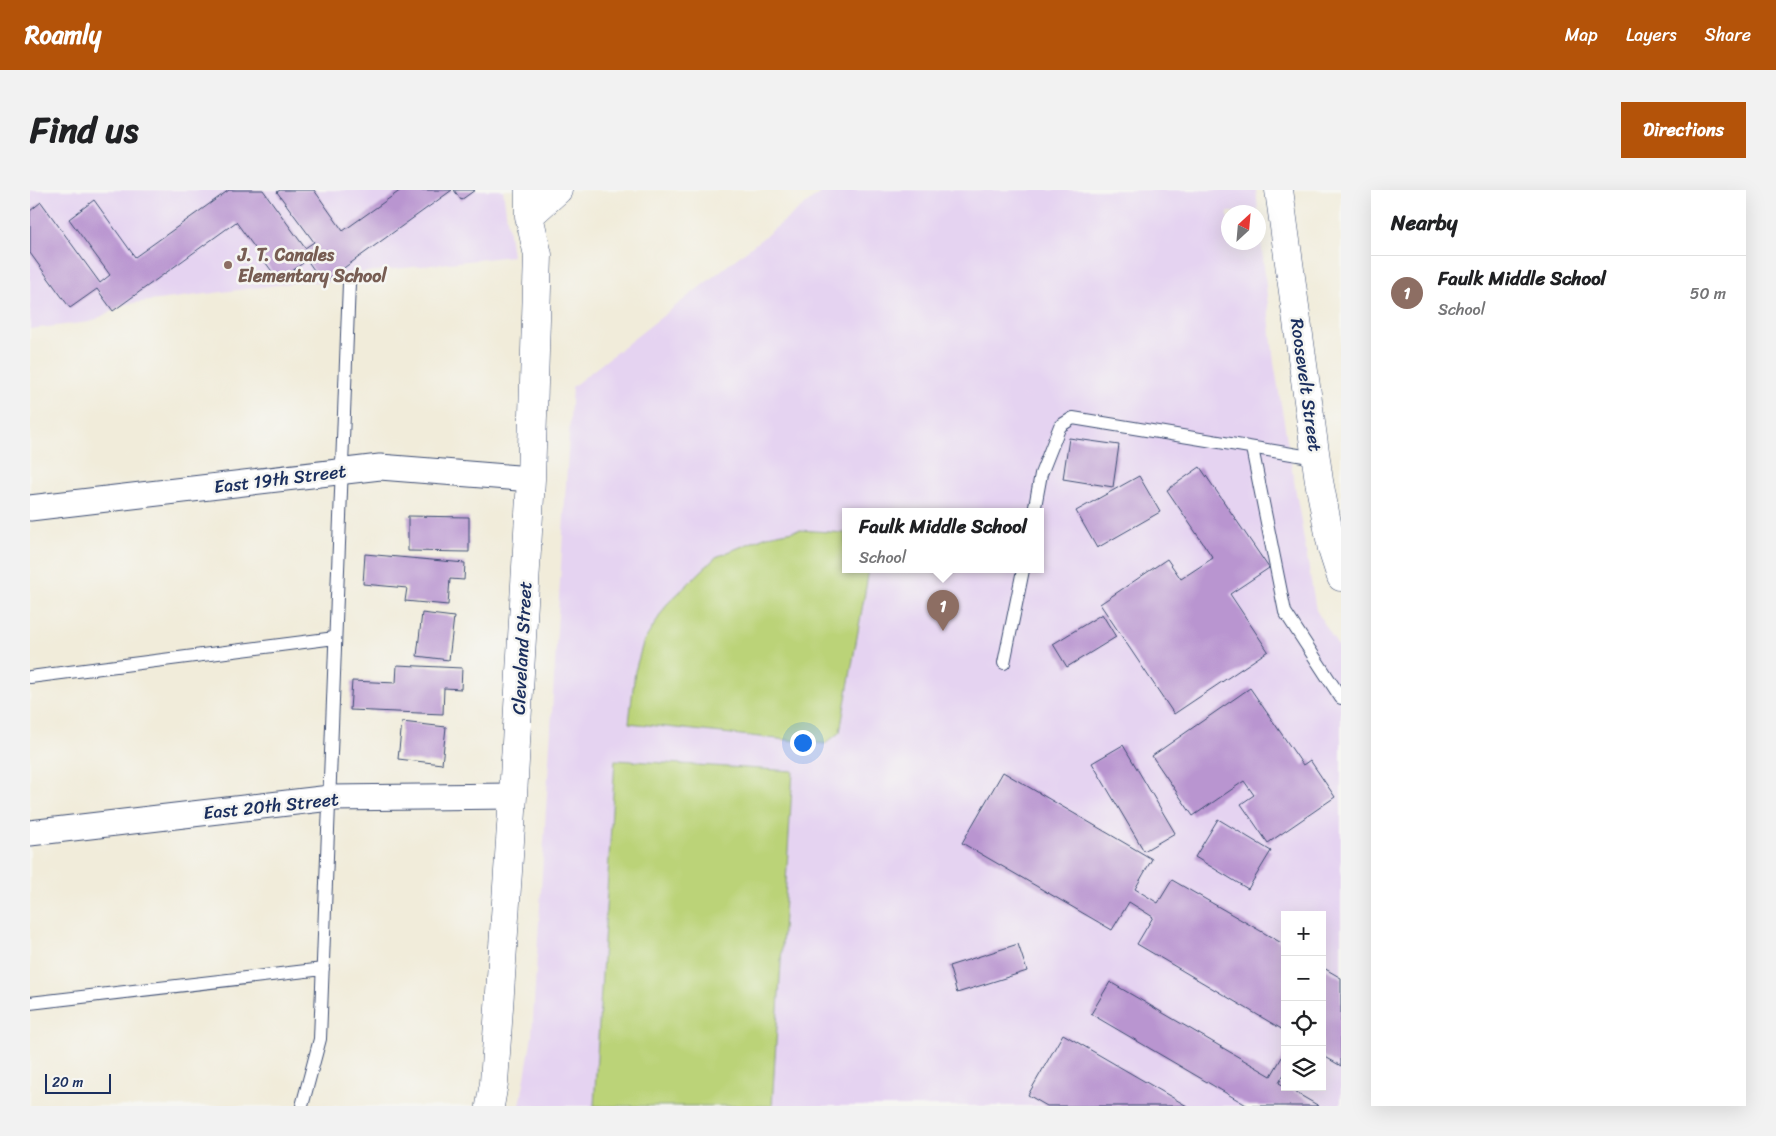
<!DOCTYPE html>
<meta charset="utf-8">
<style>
:root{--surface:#fff;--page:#f2f2f2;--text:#202124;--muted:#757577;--line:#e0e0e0;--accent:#b45309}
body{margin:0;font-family:Sriracha,sans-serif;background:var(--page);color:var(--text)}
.controls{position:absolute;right:15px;bottom:15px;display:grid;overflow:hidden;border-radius:0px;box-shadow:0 5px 20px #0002}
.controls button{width:45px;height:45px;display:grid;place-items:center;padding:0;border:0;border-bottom:1px solid var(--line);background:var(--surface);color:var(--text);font:25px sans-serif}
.compass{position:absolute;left:1191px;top:15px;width:45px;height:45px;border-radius:50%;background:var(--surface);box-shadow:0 5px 20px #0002;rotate:26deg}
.scale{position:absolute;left:15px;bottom:12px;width:66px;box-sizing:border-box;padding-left:5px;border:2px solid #1b2f5e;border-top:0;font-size:14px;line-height:18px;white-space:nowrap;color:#1b2f5e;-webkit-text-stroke:4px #f6f6f2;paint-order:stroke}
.you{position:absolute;left:772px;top:552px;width:18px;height:18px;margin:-12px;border:4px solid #fff;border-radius:50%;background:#1a73e8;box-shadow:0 0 0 8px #1a73e833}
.badge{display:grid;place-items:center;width:32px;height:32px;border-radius:50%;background:var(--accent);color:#fff;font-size:16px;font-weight:700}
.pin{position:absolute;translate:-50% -41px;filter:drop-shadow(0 1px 2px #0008)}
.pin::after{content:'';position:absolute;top:26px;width:18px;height:15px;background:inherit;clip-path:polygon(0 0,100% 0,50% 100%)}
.popup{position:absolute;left:812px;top:318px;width:202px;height:65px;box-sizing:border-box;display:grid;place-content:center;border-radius:0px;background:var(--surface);filter:drop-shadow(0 1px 4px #0005);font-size:16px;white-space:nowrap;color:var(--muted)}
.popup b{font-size:19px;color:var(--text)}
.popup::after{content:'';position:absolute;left:50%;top:100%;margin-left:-10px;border:10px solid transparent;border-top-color:var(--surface)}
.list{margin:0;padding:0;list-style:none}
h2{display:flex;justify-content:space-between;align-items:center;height:65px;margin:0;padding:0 20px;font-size:21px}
h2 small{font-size:16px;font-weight:400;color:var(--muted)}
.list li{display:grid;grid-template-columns:32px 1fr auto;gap:15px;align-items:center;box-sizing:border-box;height:75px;padding:0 20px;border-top:1px solid var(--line)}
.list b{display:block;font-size:19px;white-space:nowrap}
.list p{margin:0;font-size:16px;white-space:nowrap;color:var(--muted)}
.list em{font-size:16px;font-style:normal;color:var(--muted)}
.icon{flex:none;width:28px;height:28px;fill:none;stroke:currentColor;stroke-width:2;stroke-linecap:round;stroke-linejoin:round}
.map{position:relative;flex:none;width:1311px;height:916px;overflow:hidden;border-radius:0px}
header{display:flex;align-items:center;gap:30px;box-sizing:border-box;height:70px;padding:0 25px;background:var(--accent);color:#fff}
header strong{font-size:24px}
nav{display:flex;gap:28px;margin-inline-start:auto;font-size:18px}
.intro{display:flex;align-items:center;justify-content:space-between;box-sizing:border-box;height:120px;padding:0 30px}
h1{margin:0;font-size:35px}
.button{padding:12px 22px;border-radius:0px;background:var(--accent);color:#fff;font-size:18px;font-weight:700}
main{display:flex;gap:30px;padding:0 30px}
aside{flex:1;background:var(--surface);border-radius:0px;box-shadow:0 5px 20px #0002}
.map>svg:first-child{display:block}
.built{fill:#e5d3f1;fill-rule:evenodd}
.green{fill:#bbd378;stroke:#6b816b}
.building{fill:#b995d0}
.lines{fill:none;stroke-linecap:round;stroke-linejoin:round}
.lane-casing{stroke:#3b4b71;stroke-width:14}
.street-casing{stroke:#3b4b71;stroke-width:27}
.secondary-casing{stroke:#3b4b71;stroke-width:29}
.lane{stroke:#fff;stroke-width:12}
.street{stroke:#fff;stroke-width:25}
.secondary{stroke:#fff;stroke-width:28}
.education-dot{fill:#8d6e63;stroke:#f6f6f2;stroke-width:2}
.labels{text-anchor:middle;stroke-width:5;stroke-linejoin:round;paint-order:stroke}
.education-label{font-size:18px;font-weight:bold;fill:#785e54;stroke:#f6f6f2;text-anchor:start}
.street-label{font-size:18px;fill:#1b2f5e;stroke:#f6f6f2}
</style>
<header>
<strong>Roamly</strong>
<nav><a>Map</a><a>Layers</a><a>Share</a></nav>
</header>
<div class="intro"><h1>Find us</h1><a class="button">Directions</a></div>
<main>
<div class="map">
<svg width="1311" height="916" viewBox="0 0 1311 916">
<rect width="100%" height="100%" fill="#f6f6f2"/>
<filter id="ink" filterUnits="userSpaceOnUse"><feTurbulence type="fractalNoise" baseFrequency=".02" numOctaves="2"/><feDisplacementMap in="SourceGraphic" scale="10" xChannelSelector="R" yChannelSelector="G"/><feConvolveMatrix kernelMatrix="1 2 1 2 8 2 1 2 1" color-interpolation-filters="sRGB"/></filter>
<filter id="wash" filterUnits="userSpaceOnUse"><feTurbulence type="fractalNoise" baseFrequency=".0096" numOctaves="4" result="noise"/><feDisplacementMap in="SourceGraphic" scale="20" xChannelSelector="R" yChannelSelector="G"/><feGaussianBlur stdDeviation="1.12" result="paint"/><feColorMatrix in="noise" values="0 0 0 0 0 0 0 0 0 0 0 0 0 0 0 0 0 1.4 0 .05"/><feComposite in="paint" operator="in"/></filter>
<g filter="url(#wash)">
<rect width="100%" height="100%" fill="#f1ecda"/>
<path class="built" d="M 0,0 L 473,0 L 482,66 L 310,85 L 294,94 L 279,91 L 96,114 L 60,132 L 0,139 Z
M 794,0 L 1226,0 L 1244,173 L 1286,420 L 1311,461 L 1311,916 L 490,916 L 502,846 L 542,197 ZM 1198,22 L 1228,22 L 1228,52 L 1198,52 ZM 816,322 L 1010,322 L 1010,380 L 816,380 ZM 1255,725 L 1292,725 L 1292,897 L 1255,897 Z"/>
<path class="green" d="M 769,340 L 815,343 L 816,380 L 839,380 L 810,542 L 795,554 L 599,533 L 605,481 L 613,453 L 637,414 L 686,367 L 737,346 Z
M 585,570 L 763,581 L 742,916 L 564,916 Z"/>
<g id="blocks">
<path class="building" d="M 199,0 L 233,0 L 275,58 L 284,52 L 247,2 L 250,0 L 284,0 L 313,41 L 371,0 L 422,0 L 293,93 L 277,70 L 249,91 L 206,32 L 83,121 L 67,99 L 40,118 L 0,63 L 0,21 L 11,12 L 70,93 L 80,85 L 39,29 L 64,10 L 105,67 Z
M 424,0 L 445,0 L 431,10 Z
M 1039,248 L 1089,255 L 1083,297 L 1033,289 Z
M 1170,277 L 1239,378 L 1200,404 L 1238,461 L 1144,524 L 1070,414 L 1137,369 L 1151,389 L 1183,368 L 1137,300 Z
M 1109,286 L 1130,322 L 1067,358 L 1046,321 Z
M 378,326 L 439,327 L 439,362 L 378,361 Z
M 335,364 L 435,373 L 434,390 L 420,389 L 418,415 L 375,411 L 377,398 L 333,394 Z
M 392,423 L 424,427 L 419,470 L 387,466 Z
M 1072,424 L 1086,447 L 1037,477 L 1023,454 Z
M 367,475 L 432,478 L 431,499 L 414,498 L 413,524 L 320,520 L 322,491 L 366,493 Z
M 1220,498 L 1273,575 L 1280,570 L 1305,607 L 1238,653 L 1211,614 L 1224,605 L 1214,591 L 1163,626 L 1122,566 Z
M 372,532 L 416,537 L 412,574 L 368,569 Z
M 1093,555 L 1145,643 L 1114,661 L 1062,573 Z
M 973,582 L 1122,669 L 1105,699 L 1128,713 L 1142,690 L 1255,755 L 1255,841 L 1107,754 L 1123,727 L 1099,712 L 1082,740 L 932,653 Z
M 1188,629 L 1241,661 L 1218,699 L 1165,667 Z
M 988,754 L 997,781 L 927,803 L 919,776 Z
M 1292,777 L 1311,788 L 1311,876 L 1292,865 Z
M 1080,792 L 1241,886 L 1255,862 L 1255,882 L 1249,893 L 1289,916 L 1218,916 L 1061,824 Z
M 1033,844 L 1157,916 L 1017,916 L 998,905 Z"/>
</g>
</g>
<g filter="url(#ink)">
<use href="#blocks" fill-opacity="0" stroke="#3b4b71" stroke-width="1"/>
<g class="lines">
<g class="lane-casing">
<path id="lane" d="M 1222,258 L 1255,422 L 1311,508
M 1004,322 L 1011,284 L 1030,236 L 1043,228 L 1286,268
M 974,473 L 993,380
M 0,487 L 305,448
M 0,813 L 293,779
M 272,916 L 290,849 L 319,93"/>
</g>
<g class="street-casing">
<path id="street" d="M 0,318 L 350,277 L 501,289
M 0,643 L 300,608 L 483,606"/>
</g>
<g class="secondary-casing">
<path id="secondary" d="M 1249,0 L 1289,291 L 1302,359 L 1311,387
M 499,26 L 528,0
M 460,916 L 464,893 L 483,606 L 501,289 L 508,65 L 499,26 L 499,0"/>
</g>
<use href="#lane" class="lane"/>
<use href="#street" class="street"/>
<use href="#secondary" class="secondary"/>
</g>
</g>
<circle class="education-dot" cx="198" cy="75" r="5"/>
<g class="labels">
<g class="education-label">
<text x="208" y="71">J. T. Canales<tspan x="208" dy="21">Elementary School</tspan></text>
</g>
<g class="street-label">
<text transform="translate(1276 195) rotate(82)" y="6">Roosevelt Street</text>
<text transform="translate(250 289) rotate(-7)" y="6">East 19th Street</text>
<text transform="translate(492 458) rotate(-87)" y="6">Cleveland Street</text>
<text transform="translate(241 616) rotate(-6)" y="6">East 20th Street</text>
</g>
</g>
</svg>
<div class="controls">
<button>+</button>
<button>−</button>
<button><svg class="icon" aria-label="locate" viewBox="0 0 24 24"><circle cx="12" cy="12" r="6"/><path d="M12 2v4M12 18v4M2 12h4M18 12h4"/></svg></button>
<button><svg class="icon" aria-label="layers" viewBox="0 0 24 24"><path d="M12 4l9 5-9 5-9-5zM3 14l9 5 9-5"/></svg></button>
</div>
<svg class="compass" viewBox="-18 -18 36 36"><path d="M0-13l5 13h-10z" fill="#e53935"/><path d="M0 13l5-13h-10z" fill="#757577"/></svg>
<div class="scale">20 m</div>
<div class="you"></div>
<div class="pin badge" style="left:913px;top:441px;background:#8d6e63">1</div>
<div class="popup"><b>Faulk Middle School</b>School</div>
</div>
<aside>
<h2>Nearby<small></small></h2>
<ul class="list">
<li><span class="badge" style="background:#8d6e63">1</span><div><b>Faulk Middle School</b><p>School</p></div><em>50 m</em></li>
</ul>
</aside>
</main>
